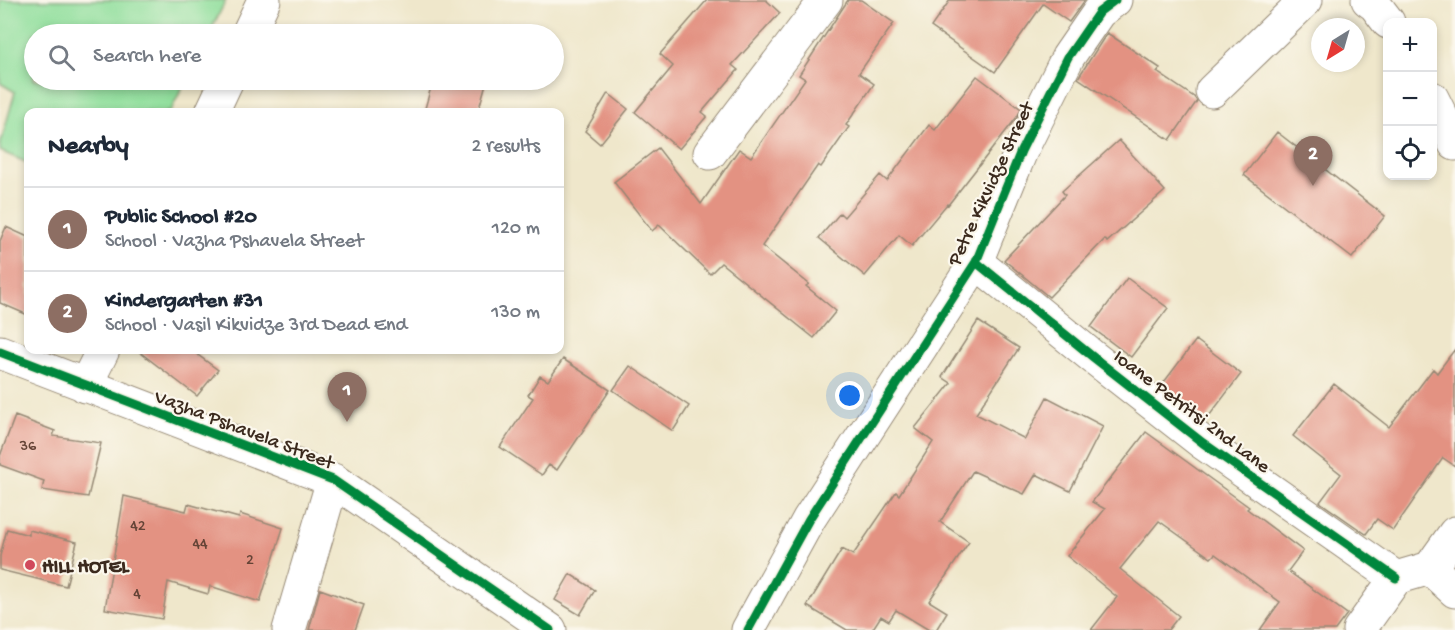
<!DOCTYPE html>
<meta charset="utf-8">
<style>
:root{--surface:#fff;--page:#f6f6f7;--text:#1f2937;--muted:#747a83;--line:#e0e1e3;--accent:#ea580c}
body{margin:0;font-family:"Gochi Hand",sans-serif;background:var(--page);color:var(--text)}
.controls{position:absolute;right:18px;top:18px;display:grid;overflow:hidden;border-radius:12px;box-shadow:0 3px 9px #0003}
.controls button{width:54px;height:54px;display:grid;place-items:center;padding:0;border:0;border-bottom:2px solid var(--line);background:var(--surface);color:var(--text);font:30px sans-serif}
.compass{position:absolute;left:1311px;top:18px;width:54px;height:54px;border-radius:50%;background:var(--surface);box-shadow:0 3px 9px #0003;rotate:217deg}
.you{position:absolute;left:850px;top:396px;width:21px;height:21px;margin:-15px;border:4px solid #fff;border-radius:50%;background:#1a73e8;box-shadow:0 0 0 9px #1a73e833}
.badge{display:grid;place-items:center;width:39px;height:39px;border-radius:50%;background:var(--accent);color:#fff;font-size:20px;font-weight:700}
.pin{position:absolute;translate:-50% -50px;filter:drop-shadow(0 2px 3px #0008)}
.pin::after{content:'';position:absolute;top:32px;width:21px;height:18px;background:inherit;clip-path:polygon(0 0,100% 0,50% 100%)}
.list{margin:0;padding:0;list-style:none}
h2{display:flex;justify-content:space-between;align-items:center;height:78px;margin:0;padding:0 24px;font-size:26px}
h2 small{font-size:20px;font-weight:400;color:var(--muted)}
.list li{display:grid;grid-template-columns:39px 1fr auto;gap:18px;align-items:center;box-sizing:border-box;height:84px;padding:0 24px;border-top:2px solid var(--line)}
.list b{display:block;font-size:22px;white-space:nowrap}
.list p{margin:0;font-size:20px;white-space:nowrap;color:var(--muted)}
.list em{font-size:20px;font-style:normal;color:var(--muted)}
.icon{flex:none;width:33px;height:33px;fill:none;stroke:currentColor;stroke-width:2;stroke-linecap:round;stroke-linejoin:round}
.map{position:relative;flex:none;width:1455px;height:630px;overflow:hidden}
.search{position:absolute;background:var(--surface);box-shadow:0 3px 9px #0003;left:24px;top:24px;width:540px;height:66px;display:flex;align-items:center;gap:15px;box-sizing:border-box;padding:0 21px;border-radius:33px;color:var(--muted);font-size:22px}
.panel{position:absolute;background:var(--surface);box-shadow:0 3px 9px #0003;left:24px;top:108px;width:540px;height:246px;border-radius:12px}
.map>svg:first-child{display:block}
.green{fill:#91df9d;stroke:#66845e;stroke-width:1.5}
.building{fill:#e39282}
.lines{fill:none;stroke-linecap:round;stroke-linejoin:round}
.minor-casing{stroke:#958874;stroke-width:35}
.minor{stroke:#fff;stroke-width:33}
.cycleway-casing{stroke:#fbf7ec;stroke-width:13}
.cycleway{stroke:#00873e;stroke-width:9}
.poi-dot{fill:#d1495b;stroke:#fbf7ec;stroke-width:2}
.labels{text-anchor:middle;stroke-width:4.5;stroke-linejoin:round;paint-order:stroke}
.number-label{font-size:16px;fill:#654437}
.street-label{font-size:20px;fill:#3b2a1e;stroke:#fbf7ec}
.poi-label{font-size:20px;font-weight:bold;fill:#3b2a1e;stroke:#fbf7ec;text-anchor:start}
</style>
<div class="map">
<svg width="1455" height="630" viewBox="0 0 1455 630">
<rect width="100%" height="100%" fill="#fbf7ec"/>
<filter id="ink" filterUnits="userSpaceOnUse"><feTurbulence type="fractalNoise" baseFrequency=".0167" numOctaves="2"/><feDisplacementMap in="SourceGraphic" scale="12" xChannelSelector="R" yChannelSelector="G"/><feConvolveMatrix kernelMatrix="1 2 1 2 8 2 1 2 1" color-interpolation-filters="sRGB"/></filter>
<filter id="wash" filterUnits="userSpaceOnUse"><feTurbulence type="fractalNoise" baseFrequency=".008" numOctaves="4" result="noise"/><feDisplacementMap in="SourceGraphic" scale="24" xChannelSelector="R" yChannelSelector="G"/><feGaussianBlur stdDeviation="1.35" result="paint"/><feColorMatrix in="noise" values="0 0 0 0 0 0 0 0 0 0 0 0 0 0 0 0 0 1.4 0 .05"/><feComposite in="paint" operator="in"/></filter>
<g filter="url(#wash)">
<rect width="100%" height="100%" fill="#efe7cb"/>
<path class="green" d="M 0,0 L 226,0 L 209,34 L 34,34 L 34,80 L 186,80 L 170,112 L 28,112 L 28,163 L 0,151 L 0,145 L 15,92 L 0,83 Z"/>
<g id="blocks">
<path class="building" d="M 707,0 L 766,0 L 780,13 L 732,65 L 738,70 L 702,112 L 707,116 L 679,149 L 635,112 L 673,66 L 660,54 Z
M 848,0 L 861,0 L 894,23 L 859,73 L 874,84 L 846,125 L 849,127 L 821,167 L 818,165 L 762,246 L 809,284 L 806,286 L 836,311 L 814,338 L 721,263 L 710,274 L 659,225 L 652,231 L 614,182 L 658,148 L 701,204 L 739,149 L 751,157 L 805,79 L 799,75 Z
M 950,0 L 1085,0 L 1069,22 L 1043,4 L 995,72 L 931,27 Z
M 1107,33 L 1160,68 L 1157,72 L 1194,97 L 1197,101 L 1170,140 L 1078,78 Z
M 977,76 L 1021,109 L 1017,117 L 948,205 L 947,204 L 912,246 L 899,235 L 865,276 L 819,238 L 840,213 L 844,217 L 880,175 L 887,181 L 929,125 L 935,130 Z
M 433,80 L 487,80 L 478,112 L 424,112 Z
M 608,93 L 628,109 L 600,144 L 585,131 Z
M 1277,132 L 1385,216 L 1352,258 L 1244,175 Z
M 1119,140 L 1165,191 L 1107,242 L 1105,239 L 1049,297 L 1004,260 L 1065,195 L 1062,191 Z
M 6,227 L 28,237 L 28,315 L 0,303 L 0,241 Z
M 1127,278 L 1168,308 L 1131,357 L 1091,327 Z
M 978,321 L 1019,348 L 976,414 L 1025,439 L 1047,397 L 1103,426 L 1070,491 L 1036,474 L 1024,494 L 973,471 L 940,522 L 969,542 L 929,601 L 947,612 L 936,630 L 929,630 L 896,610 L 889,621 L 881,616 L 872,630 L 847,630 L 807,606 L 842,549 L 853,555 L 896,492 L 899,495 L 933,442 L 915,428 L 951,383 L 942,377 Z
M 1196,340 L 1241,374 L 1206,420 L 1161,386 Z
M 1455,349 L 1455,466 L 1443,458 L 1393,530 L 1377,519 L 1366,534 L 1320,502 L 1341,474 L 1293,436 L 1334,384 L 1389,427 L 1433,369 L 1437,373 Z
M 137,350 L 191,350 L 218,370 L 197,396 Z
M 563,359 L 610,390 L 557,470 L 549,465 L 542,475 L 500,447 L 533,398 L 528,395 L 540,376 L 548,381 Z
M 630,366 L 689,406 L 673,431 L 613,390 Z
M 15,416 L 55,431 L 53,436 L 101,443 L 88,497 L 42,490 L 44,481 L 0,465 L 0,456 Z
M 1146,432 L 1249,507 L 1247,509 L 1303,551 L 1288,571 L 1347,614 L 1335,630 L 1260,630 L 1280,602 L 1215,554 L 1211,558 L 1159,521 L 1120,569 L 1179,616 L 1168,630 L 1091,630 L 1117,597 L 1067,556 L 1105,509 L 1092,502 Z
M 124,496 L 186,511 L 188,504 L 239,518 L 240,514 L 283,528 L 260,602 L 210,586 L 208,594 L 168,582 L 162,619 L 105,609 Z
M 7,529 L 29,535 L 29,530 L 77,542 L 66,586 L 0,570 L 0,556 Z
M 570,574 L 595,590 L 580,615 L 555,600 Z
M 320,589 L 364,605 L 355,630 L 309,630 Z"/>
</g>
</g>
<g filter="url(#ink)">
<use href="#blocks" fill-opacity="0" stroke="#958874" stroke-width="1.5"/>
<g class="lines">
<g class="minor-casing">
<path id="minor" d="M 1368,0 L 1375,5 L 1388,22
M 248,34 L 264,0
M 1212,91 L 1306,0
M 1432,98 L 1455,144
M 212,112 L 227,80
M 710,153 L 826,0
M 976,262 L 1093,357 L 1203,443 L 1396,578
M 0,352 L 333,480 L 550,630
M 85,386 L 103,350
M 1430,568 L 1455,591
M 289,630 L 333,480
M 748,630 L 809,519 L 976,262 L 1021,151 L 1068,57 L 1099,12 L 1115,0
M 1359,630 L 1396,578 L 1430,568 L 1455,533"/>
</g>
<use href="#minor" class="minor"/>
<g class="cycleway-casing">
<path id="cycleway" d="M 976,262 L 1093,357 L 1203,443 L 1396,578
M 0,352 L 333,480 L 550,630
M 748,630 L 809,519 L 976,262 L 1021,151 L 1068,57 L 1099,12 L 1115,0"/>
</g>
<use href="#cycleway" class="cycleway"/>
</g>
</g>
<circle class="poi-dot" cx="30" cy="565" r="6"/>
<g class="labels">
<g class="number-label">
<text x="28" y="450">36</text>
<text x="138" y="530">42</text>
<text x="200" y="548">44</text>
<text x="250" y="564">2</text>
<text x="137" y="598">4</text>
</g>
<g class="street-label">
<text transform="translate(989 183) rotate(-65)" y="7">Petre Kikvidze Street</text>
<text transform="translate(1193 410) rotate(37)" y="7">Ioane Petritsi 2nd Lane</text>
<text transform="translate(245 428) rotate(21)" y="7">Vazha Pshavela Street</text>
</g>
<g class="poi-label">
<text x="42" y="572">HILL HOTEL</text>
</g>
</g>
</svg>
<div class="controls">
<button>+</button>
<button>−</button>
<button><svg class="icon" aria-label="locate" viewBox="0 0 24 24"><circle cx="12" cy="12" r="6"/><path d="M12 2v4M12 18v4M2 12h4M18 12h4"/></svg></button>
</div>
<svg class="compass" viewBox="-18 -18 36 36"><path d="M0-13l5 13h-10z" fill="#e53935"/><path d="M0 13l5-13h-10z" fill="#747a83"/></svg>
<div class="you"></div>
<div class="pin badge" style="left:347px;top:422px;background:#8d6e63">1</div>
<div class="pin badge" style="left:1313px;top:186px;background:#8d6e63">2</div>
<div class="search"><svg class="icon" aria-label="search" viewBox="0 0 24 24"><circle cx="10" cy="10" r="6"/><path d="M15 15l6 6"/></svg>Search here</div>
<section class="panel">
<h2>Nearby<small>2 results</small></h2>
<ul class="list">
<li><span class="badge" style="background:#8d6e63">1</span><div><b>Public School #20</b><p>School · Vazha Pshavela Street</p></div><em>120 m</em></li>
<li><span class="badge" style="background:#8d6e63">2</span><div><b>Kindergarten #31</b><p>School · Vasil Kikvidze 3rd Dead End</p></div><em>130 m</em></li>
</ul>
</section>
</div>
